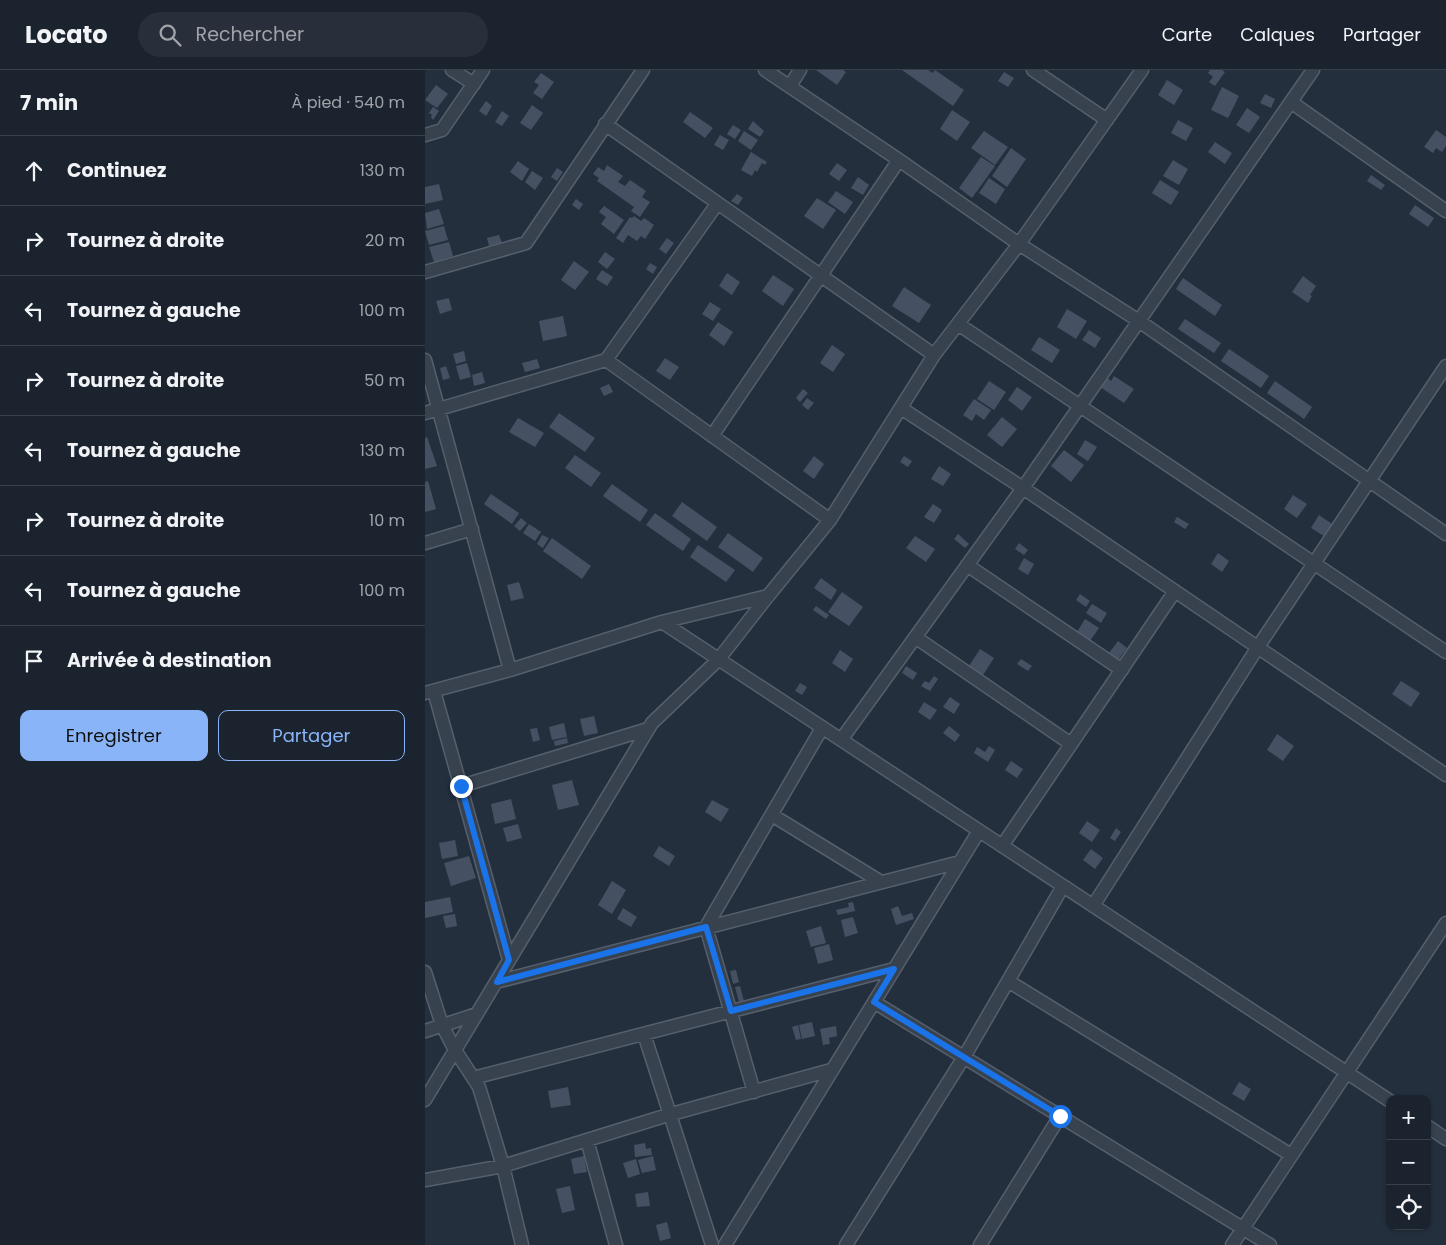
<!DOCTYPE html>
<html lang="fr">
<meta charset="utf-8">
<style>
:root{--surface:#1b232e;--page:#282f3a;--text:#f1f3f6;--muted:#a0a4aa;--line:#39404a;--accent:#8ab4f8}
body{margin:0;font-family:Poppins,sans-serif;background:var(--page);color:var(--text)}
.controls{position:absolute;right:15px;bottom:15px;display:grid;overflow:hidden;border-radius:10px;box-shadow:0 1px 4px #0004}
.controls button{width:45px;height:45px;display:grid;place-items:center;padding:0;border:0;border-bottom:1px solid var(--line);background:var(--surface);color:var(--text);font:25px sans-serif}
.stop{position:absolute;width:15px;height:15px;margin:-11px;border:4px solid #1a73e8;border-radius:50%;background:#fff}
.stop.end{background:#1a73e8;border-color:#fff;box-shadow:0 1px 5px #0008}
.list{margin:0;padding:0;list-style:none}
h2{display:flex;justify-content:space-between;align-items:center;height:65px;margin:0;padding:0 20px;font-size:21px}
h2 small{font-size:16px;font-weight:400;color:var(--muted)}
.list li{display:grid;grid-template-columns:32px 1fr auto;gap:15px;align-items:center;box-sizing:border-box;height:70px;padding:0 20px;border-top:1px solid var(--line)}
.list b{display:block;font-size:19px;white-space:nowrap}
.list em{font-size:16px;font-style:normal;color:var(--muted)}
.actions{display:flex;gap:10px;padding:15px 20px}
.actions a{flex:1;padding:11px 0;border:1px solid var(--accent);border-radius:10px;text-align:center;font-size:18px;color:var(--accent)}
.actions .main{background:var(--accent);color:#111}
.icon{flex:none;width:28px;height:28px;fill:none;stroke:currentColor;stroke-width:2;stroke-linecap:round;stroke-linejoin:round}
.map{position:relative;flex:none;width:1021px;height:1175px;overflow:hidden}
header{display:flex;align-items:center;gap:30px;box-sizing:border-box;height:70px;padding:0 25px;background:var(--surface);border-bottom:1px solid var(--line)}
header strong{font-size:24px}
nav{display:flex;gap:28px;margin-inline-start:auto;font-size:18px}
.search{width:350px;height:45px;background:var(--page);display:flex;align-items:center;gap:12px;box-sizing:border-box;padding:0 18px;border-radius:28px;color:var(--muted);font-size:19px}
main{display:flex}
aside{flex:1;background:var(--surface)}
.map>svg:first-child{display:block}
.building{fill:#455162}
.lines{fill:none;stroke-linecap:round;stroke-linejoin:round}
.minor-casing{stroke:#565f6c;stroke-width:15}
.minor{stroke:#38414e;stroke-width:12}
.route{stroke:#1a73e8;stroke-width:6}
</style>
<header>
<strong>Locato</strong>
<div class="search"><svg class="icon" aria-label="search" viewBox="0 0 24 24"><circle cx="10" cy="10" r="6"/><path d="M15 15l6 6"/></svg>Rechercher</div>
<nav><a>Carte</a><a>Calques</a><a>Partager</a></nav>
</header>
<main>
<aside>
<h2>7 min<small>À pied · 540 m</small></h2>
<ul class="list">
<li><svg class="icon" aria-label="ahead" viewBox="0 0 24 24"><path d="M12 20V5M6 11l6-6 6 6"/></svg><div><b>Continuez</b></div><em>130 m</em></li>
<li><svg class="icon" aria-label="right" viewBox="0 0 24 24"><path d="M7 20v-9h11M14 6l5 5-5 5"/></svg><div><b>Tournez à droite</b></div><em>20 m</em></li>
<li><svg class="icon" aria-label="left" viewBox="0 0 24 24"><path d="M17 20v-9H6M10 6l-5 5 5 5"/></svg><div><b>Tournez à gauche</b></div><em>100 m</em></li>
<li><svg class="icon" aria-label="right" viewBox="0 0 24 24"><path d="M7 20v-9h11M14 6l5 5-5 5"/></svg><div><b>Tournez à droite</b></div><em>50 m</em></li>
<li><svg class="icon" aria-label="left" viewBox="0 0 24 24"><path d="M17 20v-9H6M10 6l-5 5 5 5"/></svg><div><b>Tournez à gauche</b></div><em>130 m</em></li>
<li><svg class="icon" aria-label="right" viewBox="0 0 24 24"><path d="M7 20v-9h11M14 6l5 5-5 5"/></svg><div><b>Tournez à droite</b></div><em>10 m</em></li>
<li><svg class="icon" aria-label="left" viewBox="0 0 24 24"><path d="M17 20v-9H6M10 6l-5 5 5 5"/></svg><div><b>Tournez à gauche</b></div><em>100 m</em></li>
<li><svg class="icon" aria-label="arrive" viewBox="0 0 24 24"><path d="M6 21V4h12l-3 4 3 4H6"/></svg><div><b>Arrivée à destination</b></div></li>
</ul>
<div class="actions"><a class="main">Enregistrer</a><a>Partager</a></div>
</aside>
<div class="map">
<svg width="1021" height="1175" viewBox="0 0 1021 1175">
<rect width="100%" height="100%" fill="#242f3e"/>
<path class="building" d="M 391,0 L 418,0 L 421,2 L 412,15 Z
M 477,0 L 503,0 L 508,3 L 510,0 L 539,20 L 528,36 Z
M 785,0 L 797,0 L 800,2 L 790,16 L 784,12 L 788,7 L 783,3 Z
M 579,2 L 589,8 L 583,17 L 573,11 Z
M 116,3 L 129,12 L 117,29 L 108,23 L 114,15 L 109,12 Z
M 742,10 L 758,20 L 749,35 L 733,25 Z
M 11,15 L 23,24 L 12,38 L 0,30 Z
M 797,17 L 814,26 L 803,48 L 786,40 Z
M 840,24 L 850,29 L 846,38 L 835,33 Z
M 61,31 L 67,36 L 61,46 L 54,41 Z
M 107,35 L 118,43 L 106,60 L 95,53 Z
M 8,37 L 14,41 L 8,50 L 6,47 L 7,45 L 4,43 Z
M 822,38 L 835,47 L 824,63 L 811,55 Z
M 527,40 L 545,52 L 532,71 L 515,59 Z
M 77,41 L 84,46 L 77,56 L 70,52 Z
M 265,42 L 288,58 L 280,68 L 258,52 Z
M 753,50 L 768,58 L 761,71 L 746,63 Z
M 328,51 L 339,61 L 335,67 L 323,59 Z
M 308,55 L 316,60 L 310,69 L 302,64 Z
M 1011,60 L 1021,67 L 1021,76 L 1017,82 L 1011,78 L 1008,83 L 999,77 Z
M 319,61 L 333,70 L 326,80 L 313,71 Z
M 559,61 L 583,77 L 570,95 L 546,78 Z
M 295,65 L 304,70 L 298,80 L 289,75 Z
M 790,72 L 807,83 L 800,94 L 783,82 Z
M 586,78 L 601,89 L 582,117 L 567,106 Z
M 326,82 L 342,92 L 340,95 L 337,93 L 332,102 L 330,100 L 327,106 L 316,100 Z
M 556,87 L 570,96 L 547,128 L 534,118 Z
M 748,90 L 763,99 L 754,115 L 738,106 Z
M 93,91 L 104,99 L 97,111 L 85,102 Z
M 412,93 L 422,100 L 414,111 L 404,104 Z
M 182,95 L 198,106 L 193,112 L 200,116 L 205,110 L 221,121 L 217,127 L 225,132 L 215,147 L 206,141 L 209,137 L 172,111 L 174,108 L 168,104 L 173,97 L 179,101 Z
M 132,98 L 138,102 L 132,111 L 126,107 Z
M 107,101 L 118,108 L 110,120 L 100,112 Z
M 946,105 L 960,115 L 956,120 L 942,111 Z
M 433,107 L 444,115 L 438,125 L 426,118 Z
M 564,108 L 580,119 L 571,134 L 554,123 Z
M 735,110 L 754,122 L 746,135 L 727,123 Z
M 14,114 L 18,130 L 0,134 L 0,117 Z
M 411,121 L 428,132 L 420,144 L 403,132 Z
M 312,124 L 318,128 L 313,135 L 306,131 Z
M 392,128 L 411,140 L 398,159 L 379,146 Z
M 151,129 L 158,134 L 154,140 L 147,135 Z
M 990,135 L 1009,148 L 1003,157 L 984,144 Z
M 179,136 L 199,150 L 189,164 L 176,154 L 181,147 L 174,142 Z
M 14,139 L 19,154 L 2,159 L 0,143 Z
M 209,146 L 216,151 L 219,148 L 229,155 L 220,169 L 216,166 L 212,171 L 203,165 L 198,173 L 191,168 L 205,147 L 207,148 Z
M 19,156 L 23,170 L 4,175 L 0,161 Z
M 74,165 L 77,173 L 64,176 L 62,168 Z
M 242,168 L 249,173 L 241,184 L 234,179 Z
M 24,172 L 28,186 L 9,192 L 4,177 Z
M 180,182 L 190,189 L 182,199 L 173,192 Z
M 149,191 L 164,202 L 150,220 L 136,210 Z
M 225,193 L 232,197 L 228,204 L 221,199 Z
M 177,200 L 188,207 L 182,216 L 171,209 Z
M 302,203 L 315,212 L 307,225 L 294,216 Z
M 348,205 L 369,219 L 358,236 L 337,221 Z
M 878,206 L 891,216 L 885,225 L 887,226 L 883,233 L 867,222 Z
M 758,208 L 797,235 L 790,246 L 751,219 Z
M 479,217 L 506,235 L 494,253 L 467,236 Z
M 24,228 L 27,240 L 15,244 L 11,231 Z
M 285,232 L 296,239 L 288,251 L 277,244 Z
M 642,239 L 662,251 L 651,269 L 632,257 Z
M 138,246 L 142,266 L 118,271 L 114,251 Z
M 760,249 L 796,273 L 789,283 L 753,259 Z
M 293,252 L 308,262 L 299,276 L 284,265 Z
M 664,260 L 676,268 L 670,278 L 657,270 Z
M 614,267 L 635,280 L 627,293 L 606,280 Z
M 407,275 L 420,284 L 408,302 L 395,293 Z
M 804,279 L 844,306 L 836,318 L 796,291 Z
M 39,281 L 41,291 L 31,294 L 28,284 Z
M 240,288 L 254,297 L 245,310 L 231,301 Z
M 112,289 L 115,298 L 100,302 L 97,293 Z
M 42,293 L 46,307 L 35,310 L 31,296 Z
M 21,296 L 25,308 L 18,310 L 15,298 Z
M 57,302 L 60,313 L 49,316 L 47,305 Z
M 689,306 L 709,319 L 699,333 L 675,317 L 681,307 L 686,311 Z
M 564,311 L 581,322 L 569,340 L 552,329 Z
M 850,311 L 887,337 L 879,349 L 842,323 Z
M 184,314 L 188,322 L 179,326 L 175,318 Z
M 592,317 L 607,327 L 597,341 L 583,330 Z
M 378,319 L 383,323 L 375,332 L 371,328 Z
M 382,328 L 389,333 L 383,340 L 377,335 Z
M 549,329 L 566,340 L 559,350 L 551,344 L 547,351 L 538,345 Z
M 134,343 L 170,368 L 160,382 L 124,357 Z
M 577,347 L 592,359 L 577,377 L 562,365 Z
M 93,348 L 119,363 L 110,377 L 84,362 Z
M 2,367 L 12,396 L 0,399 L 0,368 Z
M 660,370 L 672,377 L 663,391 L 652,384 Z
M 639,380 L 659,395 L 646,412 L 626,396 Z
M 150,385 L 176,403 L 166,417 L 140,398 Z
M 389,386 L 399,394 L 389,409 L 378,401 Z
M 479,386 L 487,391 L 483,397 L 475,392 Z
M 514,396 L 526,404 L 518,416 L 506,409 Z
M 3,411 L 11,439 L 0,442 L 0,412 Z
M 187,414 L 223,440 L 215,452 L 178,426 Z
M 66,424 L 94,443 L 87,454 L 59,434 Z
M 868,425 L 882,434 L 872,448 L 859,439 Z
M 257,432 L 292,457 L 282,471 L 247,446 Z
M 508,434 L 517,440 L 509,453 L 499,447 Z
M 230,443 L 266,469 L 258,481 L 221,455 Z
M 894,445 L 910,456 L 902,468 L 886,458 Z
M 752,447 L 764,454 L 760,459 L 749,452 Z
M 96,448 L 102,453 L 95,461 L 89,456 Z
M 104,454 L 116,462 L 110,471 L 98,463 Z
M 303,463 L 338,488 L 328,502 L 293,477 Z
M 533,464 L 544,474 L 540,478 L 529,469 Z
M 117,465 L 124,468 L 118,478 L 112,474 Z
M 490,466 L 510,479 L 501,492 L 481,478 Z
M 127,468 L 166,496 L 157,509 L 118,481 Z
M 594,473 L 603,480 L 599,485 L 590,479 Z
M 273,475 L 310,500 L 301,512 L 265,487 Z
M 793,483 L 804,491 L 797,502 L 786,494 Z
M 599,488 L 609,494 L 603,505 L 593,499 Z
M 396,508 L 412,520 L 406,530 L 389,518 Z
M 94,512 L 99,528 L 86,531 L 82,515 Z
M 417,522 L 438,537 L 424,556 L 403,542 Z
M 655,524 L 665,531 L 661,537 L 651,530 Z
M 667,534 L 682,543 L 676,553 L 661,543 Z
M 391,536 L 404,545 L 401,549 L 388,540 Z
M 660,549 L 674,558 L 665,571 L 652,562 Z
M 693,571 L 702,578 L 693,590 L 684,583 Z
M 555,579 L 569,588 L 558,605 L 544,596 Z
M 415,580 L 428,589 L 420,602 L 407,593 Z
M 596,589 L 607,596 L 603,601 L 592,594 Z
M 481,596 L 492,603 L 488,610 L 477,603 Z
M 509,606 L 513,609 L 505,621 L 496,616 L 500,611 L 504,613 Z
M 976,611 L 995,623 L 986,637 L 967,624 Z
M 375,613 L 382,617 L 377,625 L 370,621 Z
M 525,627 L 535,634 L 529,644 L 518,637 Z
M 499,632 L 512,640 L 505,650 L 493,642 Z
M 169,646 L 173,663 L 159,666 L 155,649 Z
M 139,653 L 142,667 L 127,670 L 124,657 Z
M 524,656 L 535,665 L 530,672 L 518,663 Z
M 112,658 L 115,670 L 108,672 L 105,659 Z
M 852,664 L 869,676 L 858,691 L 842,680 Z
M 142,668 L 143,673 L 130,676 L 129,671 Z
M 564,676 L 570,680 L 563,692 L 549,683 L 552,677 L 560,682 Z
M 586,691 L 598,699 L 592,708 L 580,700 Z
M 147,710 L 154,735 L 133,740 L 127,715 Z
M 86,729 L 91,749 L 70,754 L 66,734 Z
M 287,730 L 304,739 L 296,752 L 280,742 Z
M 662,751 L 675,760 L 667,772 L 654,763 Z
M 93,754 L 97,768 L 82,772 L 78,758 Z
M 691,758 L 696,762 L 690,771 L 685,768 Z
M 30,770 L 33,786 L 17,789 L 14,773 Z
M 234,776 L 250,786 L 244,796 L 228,786 Z
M 666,779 L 678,788 L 670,799 L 658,790 Z
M 44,786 L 51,808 L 26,816 L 19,793 Z
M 187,811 L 201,820 L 187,844 L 173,835 Z
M 25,827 L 28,842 L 0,848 L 0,832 Z
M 428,832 L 430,841 L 413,845 L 411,840 L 424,837 L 423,833 Z
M 473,836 L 477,846 L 487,843 L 489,849 L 471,855 L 466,839 Z
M 198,838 L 212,847 L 206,857 L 192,849 Z
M 30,844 L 32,856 L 21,858 L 18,846 Z
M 428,847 L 433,863 L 420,867 L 416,850 Z
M 396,856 L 401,873 L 386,877 L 381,861 Z
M 404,874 L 408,890 L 393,894 L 389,878 Z
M 311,900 L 314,912 L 308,914 L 305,901 Z
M 315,916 L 319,931 L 314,932 L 310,917 Z
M 387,952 L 390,966 L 377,969 L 374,955 Z
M 373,955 L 376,969 L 371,970 L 367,957 Z
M 411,956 L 412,966 L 404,968 L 405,974 L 398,975 L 395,959 Z
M 814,1012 L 826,1019 L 819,1031 L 807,1024 Z
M 143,1017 L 146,1035 L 126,1038 L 123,1021 Z
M 220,1073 L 221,1079 L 226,1078 L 227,1085 L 210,1087 L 209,1075 Z
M 159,1086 L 162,1102 L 149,1104 L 146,1089 Z
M 228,1086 L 231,1100 L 217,1103 L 213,1090 Z
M 211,1089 L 215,1104 L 203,1108 L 198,1093 Z
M 145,1116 L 150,1140 L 137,1143 L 131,1119 Z
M 223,1122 L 225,1136 L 212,1137 L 210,1124 Z
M 242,1152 L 246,1168 L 235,1171 L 231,1155 Z"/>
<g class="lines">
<g class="minor-casing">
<path id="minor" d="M 27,0 L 49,14
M 340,0 L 474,90 L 594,174 L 714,251 L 1021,464
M 608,0 L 682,50
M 365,16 L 375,0
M 866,32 L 1021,141
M 180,54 L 509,285
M 0,65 L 17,60 L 58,0
M 0,202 L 101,173 L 218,0
M 533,254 L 1021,582
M 0,290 L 85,600
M 181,290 L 405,450
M 476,338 L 598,418 L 1021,705
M 0,343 L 181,290 L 292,134
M 287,366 L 474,90
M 0,473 L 47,459
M 542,495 L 697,600
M 237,552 L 965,1031
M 490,567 L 646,674
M 9,621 L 84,890
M 0,623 L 85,600 L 237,552 L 343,526 L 405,450 L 509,285 L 594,174 L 717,0
M 416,670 L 598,418 L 888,0
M 36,716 L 223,659
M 347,745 L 456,812
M 577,776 L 750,521
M 668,836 L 833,577 L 1021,296
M 0,902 L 17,955 L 30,980 L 54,1017 L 78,1096 L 97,1175
M 583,911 L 866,1085
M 71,912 L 535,792
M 449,932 L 845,1175
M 0,961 L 52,944
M 219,964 L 287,1175
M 48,1008 L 469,899
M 329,1022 L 281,857 L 397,658
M 0,1030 L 227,653 L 293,590 L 343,526
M 1002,1056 L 1021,1069
M 162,1070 L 191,1175
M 0,1110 L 78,1096 L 243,1045 L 406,1000
M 300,1175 L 554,761
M 421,1175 L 539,987 L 638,816
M 555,1175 L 635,1046
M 807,1175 L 1021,853"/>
</g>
<use href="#minor" class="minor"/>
</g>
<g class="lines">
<path class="route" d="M 36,716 L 84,890 L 72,912 L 281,857 L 306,941 L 469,899 L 449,932 L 635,1046"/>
</g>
</svg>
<div class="controls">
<button>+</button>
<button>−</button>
<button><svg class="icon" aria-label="locate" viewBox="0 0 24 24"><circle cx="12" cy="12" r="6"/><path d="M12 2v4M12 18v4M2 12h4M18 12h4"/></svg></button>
</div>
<div class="stop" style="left:635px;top:1046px"></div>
<div class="stop end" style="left:36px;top:716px"></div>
</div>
</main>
